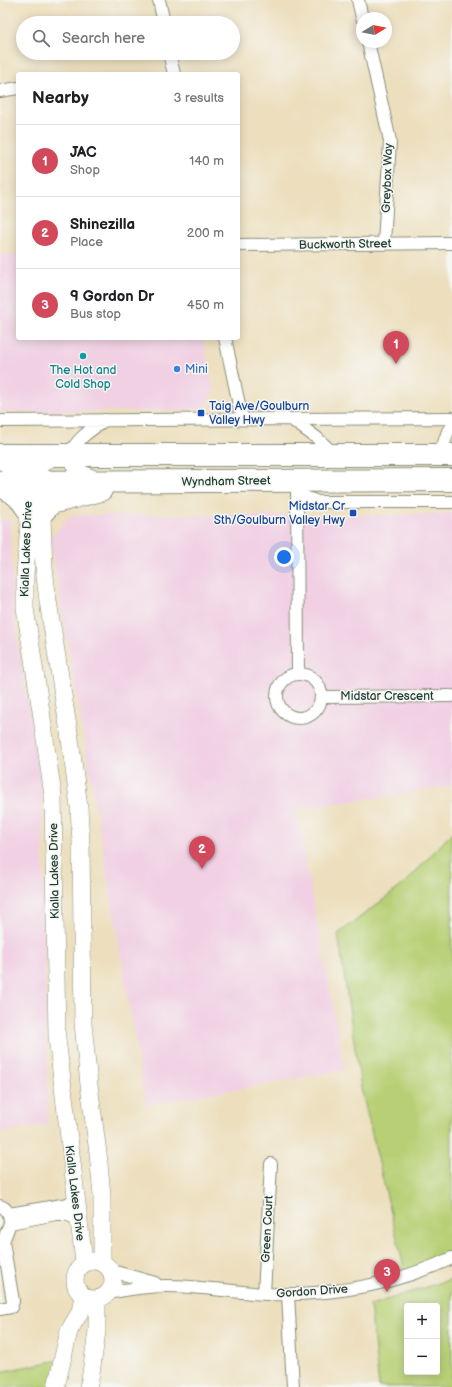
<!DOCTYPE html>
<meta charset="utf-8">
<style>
:root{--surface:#fff;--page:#f6f6f6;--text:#202124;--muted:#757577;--line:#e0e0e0;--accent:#d1495b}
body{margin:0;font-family:"Balsamiq Sans",sans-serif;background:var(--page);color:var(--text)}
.controls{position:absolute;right:12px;bottom:12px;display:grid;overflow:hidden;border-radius:4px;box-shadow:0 2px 10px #0003}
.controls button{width:36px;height:36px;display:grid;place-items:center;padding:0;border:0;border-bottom:1px solid var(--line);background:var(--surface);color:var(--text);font:20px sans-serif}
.compass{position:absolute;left:356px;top:12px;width:36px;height:36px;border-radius:50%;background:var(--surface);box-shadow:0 2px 10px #0003;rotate:80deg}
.you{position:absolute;left:284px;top:557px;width:14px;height:14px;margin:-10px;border:3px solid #fff;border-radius:50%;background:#1a73e8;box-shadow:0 0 0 6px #1a73e833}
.badge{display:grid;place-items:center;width:26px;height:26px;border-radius:50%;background:var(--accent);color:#fff;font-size:13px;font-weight:700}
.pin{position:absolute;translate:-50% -33px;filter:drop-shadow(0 1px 2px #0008)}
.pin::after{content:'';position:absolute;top:21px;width:14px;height:12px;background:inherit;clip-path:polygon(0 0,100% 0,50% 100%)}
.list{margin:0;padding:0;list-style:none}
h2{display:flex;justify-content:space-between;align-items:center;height:52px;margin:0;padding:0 16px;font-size:17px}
h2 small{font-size:13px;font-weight:400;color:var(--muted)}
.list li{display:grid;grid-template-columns:26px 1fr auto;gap:12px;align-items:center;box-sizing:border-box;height:72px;padding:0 16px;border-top:1px solid var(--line)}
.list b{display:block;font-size:15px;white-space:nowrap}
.list p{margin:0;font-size:13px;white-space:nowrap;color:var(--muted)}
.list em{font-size:13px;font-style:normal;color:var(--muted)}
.icon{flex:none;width:22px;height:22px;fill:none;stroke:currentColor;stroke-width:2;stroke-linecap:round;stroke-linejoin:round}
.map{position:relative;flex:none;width:452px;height:1387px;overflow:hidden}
.search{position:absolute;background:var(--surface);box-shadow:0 2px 10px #0003;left:16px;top:16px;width:224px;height:44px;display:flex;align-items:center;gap:10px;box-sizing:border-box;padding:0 14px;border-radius:22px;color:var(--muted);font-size:15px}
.panel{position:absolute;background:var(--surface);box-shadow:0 2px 10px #0003;left:16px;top:72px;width:224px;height:268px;border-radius:4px}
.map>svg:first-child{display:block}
.built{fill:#f1d0e3}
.green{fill:#b7d075;stroke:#6b8654;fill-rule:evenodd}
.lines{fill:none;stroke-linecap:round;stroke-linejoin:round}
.street-casing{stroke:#868e78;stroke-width:14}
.secondary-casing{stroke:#868e78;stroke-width:18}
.highway-casing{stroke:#868e78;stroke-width:24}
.street{stroke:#fff;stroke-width:12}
.secondary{stroke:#fff;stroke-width:17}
.highway{stroke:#fff;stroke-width:22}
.culture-dot{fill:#0f9aa8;stroke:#f6f6f2;stroke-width:1.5}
.shop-dot{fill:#3f7fe0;stroke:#f6f6f2;stroke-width:1.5}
.transit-dot{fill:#1a4fb4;stroke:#f6f6f2;stroke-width:1.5}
.labels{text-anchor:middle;stroke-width:3;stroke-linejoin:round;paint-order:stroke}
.street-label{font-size:12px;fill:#1f3d34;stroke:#f6f6f2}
.shop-label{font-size:12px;fill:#366cbe;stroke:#f6f6f2;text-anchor:start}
.culture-label{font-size:12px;fill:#0d838f;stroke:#f6f6f2}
.transit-label{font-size:12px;fill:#164399;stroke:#f6f6f2;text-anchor:start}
</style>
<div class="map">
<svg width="452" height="1387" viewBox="0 0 452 1387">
<rect width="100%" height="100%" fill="#f6f6f2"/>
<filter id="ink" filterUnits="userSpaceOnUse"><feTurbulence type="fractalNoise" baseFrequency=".025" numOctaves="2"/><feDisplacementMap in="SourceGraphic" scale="8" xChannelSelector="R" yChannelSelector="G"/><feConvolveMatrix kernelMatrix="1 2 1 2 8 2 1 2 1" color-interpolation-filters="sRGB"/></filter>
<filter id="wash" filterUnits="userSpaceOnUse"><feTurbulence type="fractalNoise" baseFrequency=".012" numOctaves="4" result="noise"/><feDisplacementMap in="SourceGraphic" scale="16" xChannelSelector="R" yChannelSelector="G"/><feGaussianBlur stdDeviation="0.9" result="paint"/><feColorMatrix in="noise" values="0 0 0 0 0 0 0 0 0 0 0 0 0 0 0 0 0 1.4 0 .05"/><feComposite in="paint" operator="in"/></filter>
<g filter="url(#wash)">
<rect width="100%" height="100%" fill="#eddfbd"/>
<path class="built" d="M 0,254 L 18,254 L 18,338 L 203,338 L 214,391 L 203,409 L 167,411 L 0,412 Z
M 452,513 L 452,785 L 409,793 L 296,809 L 345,1070 L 146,1105 L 50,538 L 72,515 L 387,515 Z
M 0,520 L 10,520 L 14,618 L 42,790 L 48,1124 L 0,1133 Z"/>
<path class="green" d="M 452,833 L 452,1259 L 406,1276 L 361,1088 L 338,934 L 404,884 Z
M 452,1279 L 452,1387 L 379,1387 L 370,1305 ZM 407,1306 L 437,1306 L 437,1372 L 407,1372 Z
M 59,1360 L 52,1387 L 0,1387 L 0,1372 Z"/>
</g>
<g filter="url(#ink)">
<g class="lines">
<g class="street-casing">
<path id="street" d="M 159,0 L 164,23
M 358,0 L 362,18
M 368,42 L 390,141 L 384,244
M 169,53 L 174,74
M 0,91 L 18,88
M 238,245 L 452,243
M 225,338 L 242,419
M 291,419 L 317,438 L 335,455
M 0,421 L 452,418
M 440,455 L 448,431 L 452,428
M 95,477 L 73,467 L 68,456 C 79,437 88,432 105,420
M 297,481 L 298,674
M 297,494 L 318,502 L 452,502
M277 696a22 22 0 1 1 44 0a22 22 0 1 1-44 0Z
M 322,697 L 452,696
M 0,1206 C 7,1208 10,1215 10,1222
M 9,1214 L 68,1204 L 77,1197
M 112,1271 L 155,1283
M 109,1293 C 128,1289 146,1286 166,1286 C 199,1286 232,1292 266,1294 C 329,1296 394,1285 452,1258
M 264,1294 L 271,1164
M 288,1294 L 293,1387
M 0,1309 L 11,1307 L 13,1301 L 3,1242 L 10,1223 L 56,1214 L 65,1214 L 79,1219"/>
</g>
<g class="secondary-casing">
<path id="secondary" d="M 53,456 L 41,465 L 29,491 L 27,500 L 29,525 L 25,575 L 25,608 L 41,711 L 53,796 L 57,1038 L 84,1262
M 0,461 L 28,471 L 41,494 L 44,568 L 48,601 L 70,739 L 79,807 L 81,843 L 83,1023 L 89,1085 L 98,1153 L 102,1195 L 102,1262
M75 1280a19 19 0 1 1 38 0a19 19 0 1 1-38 0Z
M 56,1387 L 69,1331 L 80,1312 L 83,1296
M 88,1387 L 90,1380 L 97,1331 L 97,1299"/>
</g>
<g class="highway-casing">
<path id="highway" d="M 0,455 L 452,455
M 0,482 L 452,480
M 0,486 C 13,491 20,497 27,508
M 42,513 L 51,503 L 101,490"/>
</g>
<use href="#street" class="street"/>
<use href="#secondary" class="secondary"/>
<use href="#highway" class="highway"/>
</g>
</g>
<circle class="culture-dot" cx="83" cy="356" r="4"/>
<circle class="shop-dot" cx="177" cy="369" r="4"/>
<g class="transit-dot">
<rect x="197" y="409" width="8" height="8" rx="2"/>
<rect x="349" y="509" width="8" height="8" rx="2"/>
</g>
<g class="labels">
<g class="street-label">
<text transform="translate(387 178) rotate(-88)" y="4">Greybox Way</text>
<text transform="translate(345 244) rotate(-1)" y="4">Buckworth Street</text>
<text transform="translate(226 481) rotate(-1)" y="4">Wyndham Street</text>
<text transform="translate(26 549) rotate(-88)" y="4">Kialla Lakes Drive</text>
<text x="387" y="700">Midstar Crescent</text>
<text transform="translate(54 871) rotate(-91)" y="4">Kialla Lakes Drive</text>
<text transform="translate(75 1193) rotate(83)" y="4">Kialla Lakes Drive</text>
<text transform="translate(267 1229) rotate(-87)" y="4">Green Court</text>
<text transform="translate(312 1291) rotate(-4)" y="4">Gordon Drive</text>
</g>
<g class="shop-label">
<text x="185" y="373">Mini</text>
</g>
<g class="culture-label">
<text x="83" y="374">The Hot and<tspan x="83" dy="14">Cold Shop</tspan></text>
</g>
<g class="transit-label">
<text x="209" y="410">Taig Ave/Goulburn<tspan x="209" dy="14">Valley Hwy</tspan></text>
<text x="345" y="510" text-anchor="end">Midstar Cr<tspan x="345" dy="14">Sth/Goulburn Valley Hwy</tspan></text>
</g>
</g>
</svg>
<div class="controls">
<button>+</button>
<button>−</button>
</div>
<svg class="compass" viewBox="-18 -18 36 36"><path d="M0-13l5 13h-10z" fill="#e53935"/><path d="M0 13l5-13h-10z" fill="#757577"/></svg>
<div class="you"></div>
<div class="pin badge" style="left:396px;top:364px">1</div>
<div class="pin badge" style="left:202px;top:869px">2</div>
<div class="pin badge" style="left:387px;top:1292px">3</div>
<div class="search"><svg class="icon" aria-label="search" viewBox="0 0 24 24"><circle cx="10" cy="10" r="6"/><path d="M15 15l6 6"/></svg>Search here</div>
<section class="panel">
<h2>Nearby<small>3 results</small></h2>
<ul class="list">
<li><span class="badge">1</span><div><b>JAC</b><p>Shop</p></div><em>140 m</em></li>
<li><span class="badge">2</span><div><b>Shinezilla</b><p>Place</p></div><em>200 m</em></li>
<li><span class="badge">3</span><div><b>9 Gordon Dr</b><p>Bus stop</p></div><em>450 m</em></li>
</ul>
</section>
</div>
